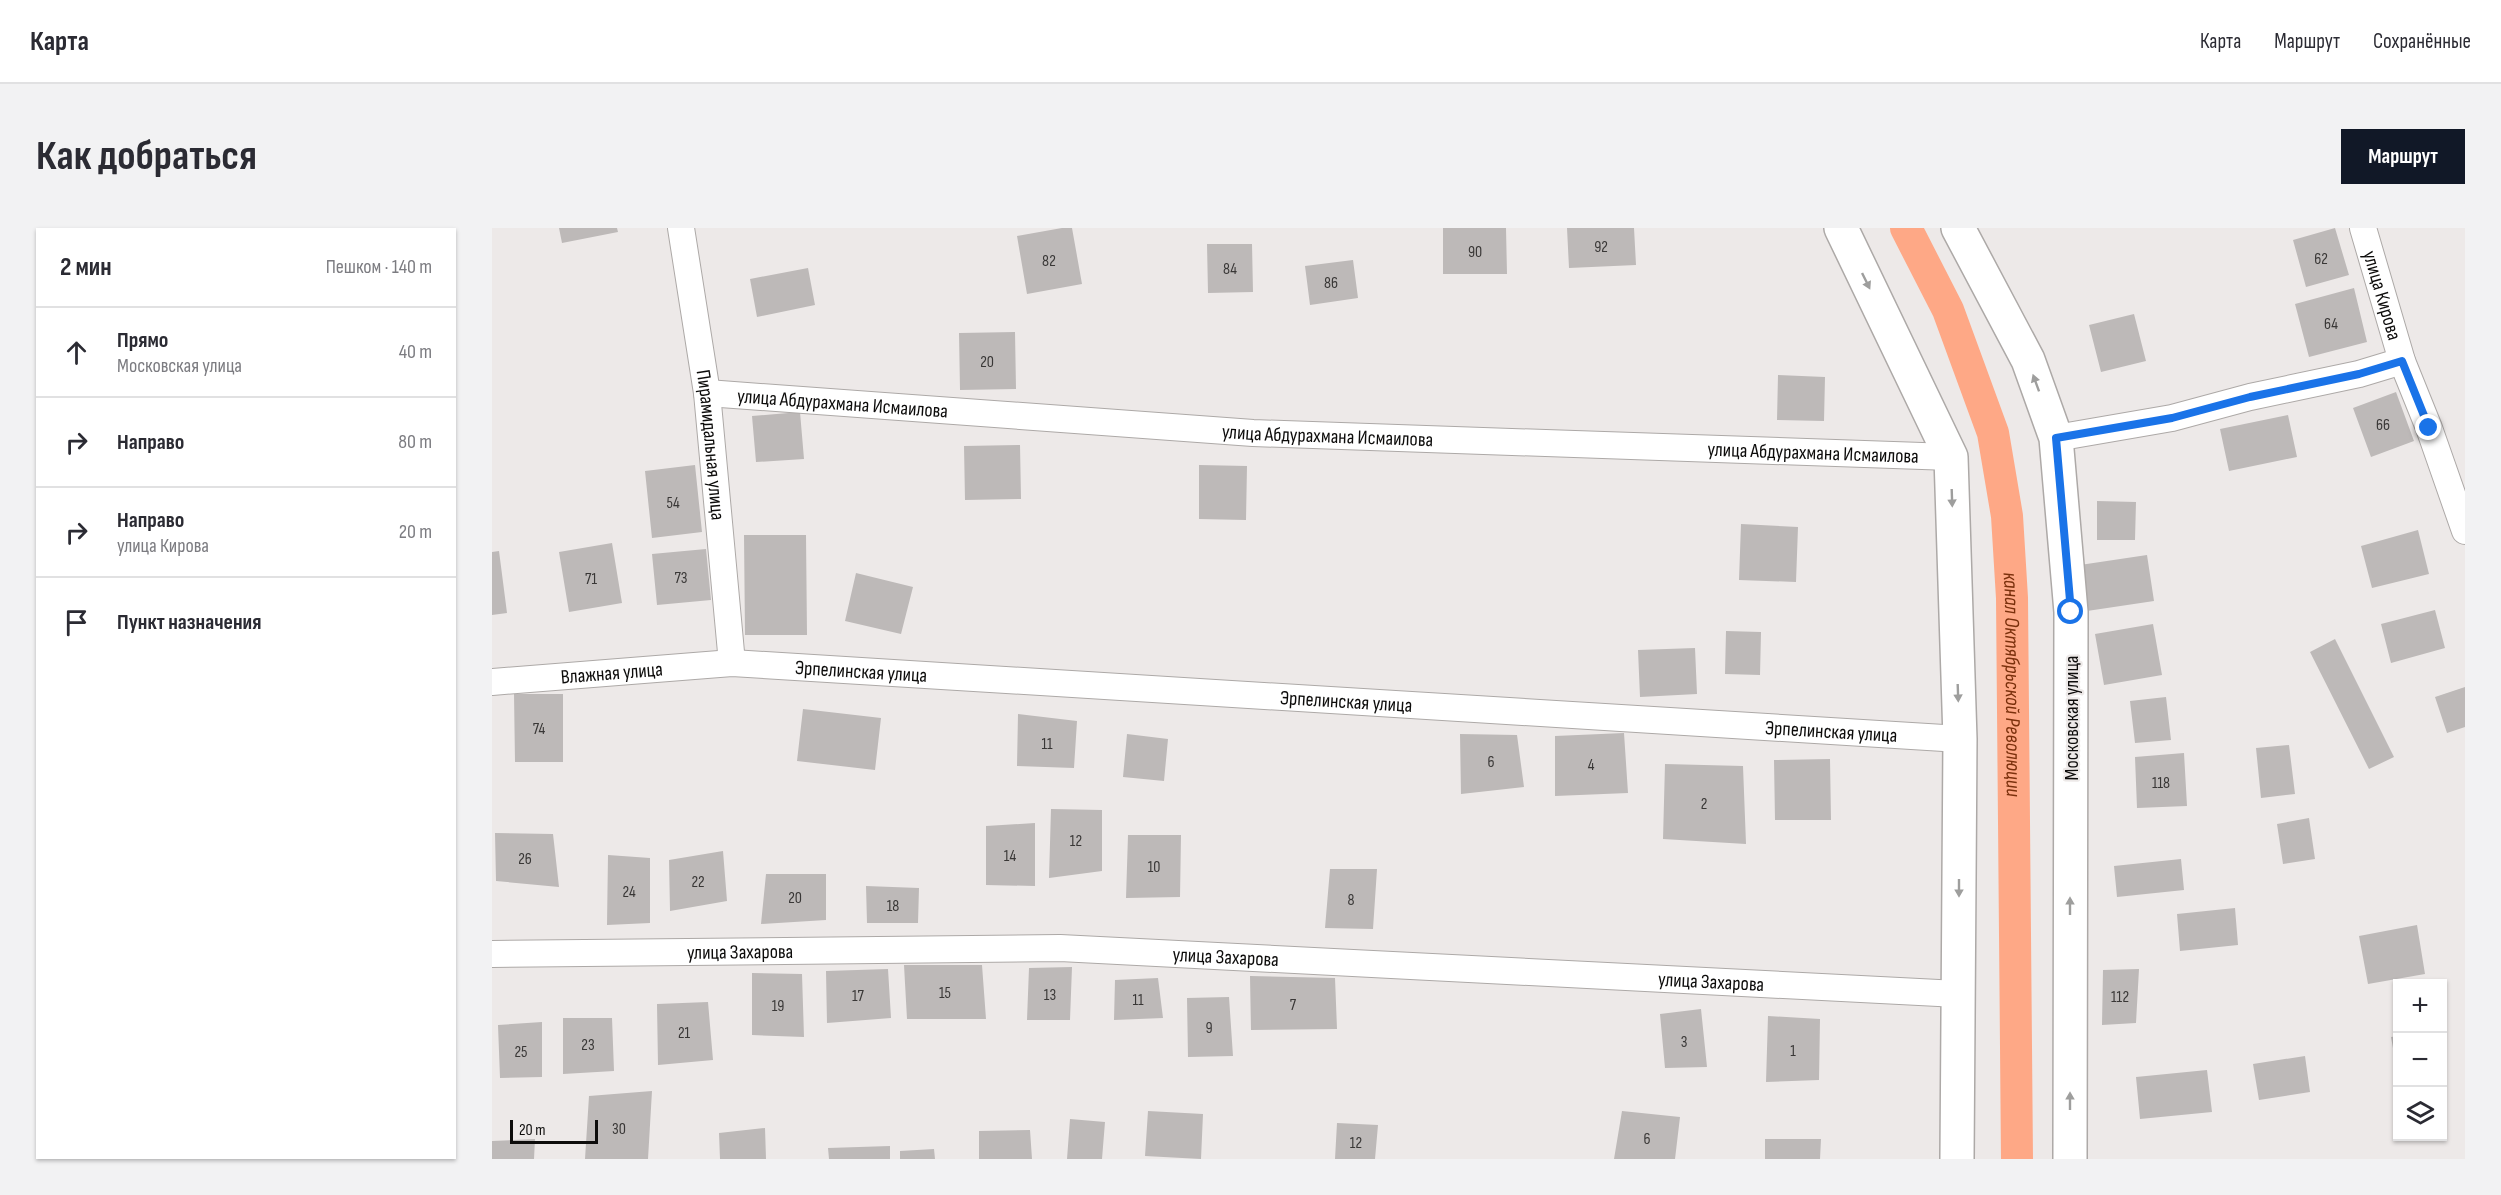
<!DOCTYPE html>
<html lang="ru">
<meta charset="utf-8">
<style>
:root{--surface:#fff;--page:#f2f2f3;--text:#2b2b33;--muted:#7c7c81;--line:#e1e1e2;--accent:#111827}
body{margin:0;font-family:"Sofia Sans Condensed",sans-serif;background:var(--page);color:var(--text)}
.controls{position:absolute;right:18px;bottom:18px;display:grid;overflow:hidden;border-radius:0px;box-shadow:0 2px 4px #0004}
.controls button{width:54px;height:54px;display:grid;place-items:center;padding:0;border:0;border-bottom:2px solid var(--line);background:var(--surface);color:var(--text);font:30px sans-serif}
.scale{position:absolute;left:18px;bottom:15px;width:88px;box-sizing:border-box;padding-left:6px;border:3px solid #0d0c0b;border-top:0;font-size:16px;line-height:21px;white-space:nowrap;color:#0d0c0b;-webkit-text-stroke:4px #ede9e8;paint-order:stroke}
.stop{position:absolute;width:18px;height:18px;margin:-14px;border:4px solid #1a73e8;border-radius:50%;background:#fff}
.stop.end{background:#1a73e8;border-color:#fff;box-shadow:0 2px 6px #0008}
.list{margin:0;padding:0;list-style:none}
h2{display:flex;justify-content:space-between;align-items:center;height:78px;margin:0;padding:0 24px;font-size:26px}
h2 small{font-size:20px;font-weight:400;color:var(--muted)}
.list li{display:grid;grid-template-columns:39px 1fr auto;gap:18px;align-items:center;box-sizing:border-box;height:90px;padding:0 24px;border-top:2px solid var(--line)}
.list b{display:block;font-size:22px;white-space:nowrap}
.list p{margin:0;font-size:20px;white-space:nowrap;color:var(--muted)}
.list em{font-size:20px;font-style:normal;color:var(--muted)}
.icon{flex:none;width:33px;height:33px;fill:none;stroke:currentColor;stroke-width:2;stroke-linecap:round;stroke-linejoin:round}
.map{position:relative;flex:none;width:1973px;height:931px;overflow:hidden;border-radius:0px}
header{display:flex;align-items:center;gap:36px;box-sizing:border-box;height:84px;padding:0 30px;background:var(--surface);border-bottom:2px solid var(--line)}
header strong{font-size:28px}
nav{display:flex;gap:33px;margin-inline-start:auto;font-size:21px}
.intro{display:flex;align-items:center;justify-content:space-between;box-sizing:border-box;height:144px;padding:0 36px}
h1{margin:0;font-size:42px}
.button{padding:15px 27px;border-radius:0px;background:var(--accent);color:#fff;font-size:21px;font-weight:700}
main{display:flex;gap:36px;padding:0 36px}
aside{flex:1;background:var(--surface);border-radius:0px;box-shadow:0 2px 4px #0004}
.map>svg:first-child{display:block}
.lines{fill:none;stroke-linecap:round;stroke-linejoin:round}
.canal{stroke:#fea886;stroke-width:32}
.building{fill:#bdb9b8}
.minor-casing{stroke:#ada9a7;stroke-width:28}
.secondary-casing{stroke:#ada9a7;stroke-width:36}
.minor{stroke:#fff;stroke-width:26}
.secondary{stroke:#fff;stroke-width:33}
.oneway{fill:#9e9e9d}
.route{stroke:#1a73e8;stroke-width:8}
.labels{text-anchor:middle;stroke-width:4.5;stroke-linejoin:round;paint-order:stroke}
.number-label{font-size:16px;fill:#393736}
.street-label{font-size:20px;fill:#0d0c0b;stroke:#ede9e8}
.water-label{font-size:21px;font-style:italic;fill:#7b300c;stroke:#ede9e8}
</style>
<header>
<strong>Карта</strong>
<nav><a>Карта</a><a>Маршрут</a><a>Сохранённые</a></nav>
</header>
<div class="intro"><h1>Как добраться</h1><a class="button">Маршрут</a></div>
<main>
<aside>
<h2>2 мин<small>Пешком · 140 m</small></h2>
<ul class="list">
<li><svg class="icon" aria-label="ahead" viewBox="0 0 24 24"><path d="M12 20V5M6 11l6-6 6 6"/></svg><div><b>Прямо</b><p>Московская улица</p></div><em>40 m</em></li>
<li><svg class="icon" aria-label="right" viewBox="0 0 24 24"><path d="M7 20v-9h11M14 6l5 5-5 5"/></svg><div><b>Направо</b></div><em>80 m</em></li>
<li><svg class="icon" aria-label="right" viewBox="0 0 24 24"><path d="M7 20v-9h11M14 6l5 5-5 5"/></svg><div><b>Направо</b><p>улица Кирова</p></div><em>20 m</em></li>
<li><svg class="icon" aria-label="arrive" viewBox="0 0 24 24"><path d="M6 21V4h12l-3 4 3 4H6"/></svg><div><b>Пункт назначения</b></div></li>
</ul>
</aside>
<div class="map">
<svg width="1973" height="931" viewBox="0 0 1973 931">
<rect width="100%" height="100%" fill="#ede9e8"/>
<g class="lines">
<path class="canal" id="s1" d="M 1414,0 L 1456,82 L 1501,205 L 1515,288 L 1520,370 L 1525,931"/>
</g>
<path class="building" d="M 67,0 L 125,0 L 126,4 L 70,15 Z
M 570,0 L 580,0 L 590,56 L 535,66 L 525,8 Z
M 951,0 L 1014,0 L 1015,46 L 951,46 Z
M 1075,0 L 1142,0 L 1144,37 L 1077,40 Z
M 1843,0 L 1857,47 L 1814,59 L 1801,12 Z
M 715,16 L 760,16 L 761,64 L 716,65 Z
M 861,32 L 866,70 L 818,77 L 813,38 Z
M 316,40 L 323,77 L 265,89 L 258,51 Z
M 1862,60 L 1875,114 L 1817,129 L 1803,76 Z
M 1642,86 L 1654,133 L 1609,144 L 1597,97 Z
M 523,104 L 524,161 L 468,162 L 467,105 Z
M 1286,147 L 1333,149 L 1332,193 L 1285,192 Z
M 1904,164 L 1922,213 L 1879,229 L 1861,180 Z
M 308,184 L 312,231 L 264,234 L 260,188 Z
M 1796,187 L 1805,229 L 1737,243 L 1728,201 Z
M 528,217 L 529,271 L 473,272 L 472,218 Z
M 203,237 L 210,304 L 160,310 L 153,243 Z
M 707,237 L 755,238 L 754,292 L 707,291 Z
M 1605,273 L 1644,274 L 1643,312 L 1605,312 Z
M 1249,296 L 1306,299 L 1304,354 L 1247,352 Z
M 1926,302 L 1937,346 L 1880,360 L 1869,318 Z
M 252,307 L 314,307 L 315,407 L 253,407 Z
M 120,315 L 130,375 L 77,384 L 67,324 Z
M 214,321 L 219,372 L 165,377 L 160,326 Z
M 7,323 L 15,385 L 0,387 L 0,324 Z
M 1655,327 L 1662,373 L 1595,383 L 1588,337 Z
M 364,345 L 421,359 L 409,406 L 353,393 Z
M 1943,382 L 1953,420 L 1899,435 L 1889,396 Z
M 1661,396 L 1670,447 L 1612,457 L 1603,406 Z
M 1234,403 L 1269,404 L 1268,447 L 1233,446 Z
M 1843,411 L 1902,529 L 1877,541 L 1818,424 Z
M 1203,420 L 1205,466 L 1148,469 L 1146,422 Z
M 1973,459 L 1973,499 L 1955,505 L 1943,469 Z
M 22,466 L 71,466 L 71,534 L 23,534 Z
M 1674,469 L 1679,512 L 1643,515 L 1638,473 Z
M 311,481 L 389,490 L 383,542 L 305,533 Z
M 526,486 L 585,493 L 582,540 L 525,538 Z
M 1132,505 L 1136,565 L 1063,568 L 1063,508 Z
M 635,506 L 676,511 L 672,553 L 631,549 Z
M 968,506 L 1025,507 L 1032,559 L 969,566 Z
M 1797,517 L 1803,566 L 1769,570 L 1764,520 Z
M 1692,525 L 1695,578 L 1645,580 L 1643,529 Z
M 1338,531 L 1339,592 L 1283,592 L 1282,532 Z
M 1173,536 L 1251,538 L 1254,616 L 1171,611 Z
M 559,581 L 610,582 L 610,643 L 557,650 Z
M 1817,590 L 1823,631 L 1791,636 L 1785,596 Z
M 543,595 L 543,658 L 494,657 L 494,598 Z
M 3,605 L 61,606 L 67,659 L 4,653 Z
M 636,607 L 689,607 L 688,669 L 634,670 Z
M 231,623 L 235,673 L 178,683 L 177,632 Z
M 116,627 L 158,630 L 158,695 L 115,697 Z
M 1689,631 L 1692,662 L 1625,669 L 1622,638 Z
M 838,641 L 885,641 L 881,701 L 833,700 Z
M 274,646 L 334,646 L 334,692 L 269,696 Z
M 374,658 L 427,660 L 426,695 L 375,695 Z
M 1743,680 L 1746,717 L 1688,723 L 1685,686 Z
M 1925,697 L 1933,746 L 1876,756 L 1867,708 Z
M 412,737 L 490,737 L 494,791 L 415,791 Z
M 580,739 L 578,792 L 535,792 L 537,740 Z
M 396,741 L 399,790 L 335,795 L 334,743 Z
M 1647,741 L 1644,795 L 1610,797 L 1611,742 Z
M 260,745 L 310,746 L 312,809 L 260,807 Z
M 758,748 L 843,750 L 845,801 L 759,802 Z
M 666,750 L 671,790 L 622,792 L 623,752 Z
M 737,769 L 741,828 L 696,829 L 695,770 Z
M 216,774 L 221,832 L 166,837 L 165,776 Z
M 1209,781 L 1215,839 L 1173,840 L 1168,786 Z
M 1276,788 L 1328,791 L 1327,852 L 1274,854 Z
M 71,790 L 120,790 L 122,843 L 71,846 Z
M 50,794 L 50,849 L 8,850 L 6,797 Z
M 1906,808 L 1906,837 L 1904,837 L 1899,809 Z
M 1813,828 L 1818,864 L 1767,872 L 1761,836 Z
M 1715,842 L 1720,884 L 1648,891 L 1644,849 Z
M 160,863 L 156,931 L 93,931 L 97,868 Z
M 656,883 L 711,886 L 709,931 L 653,928 Z
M 1130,883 L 1188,889 L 1183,931 L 1122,931 Z
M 578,891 L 613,894 L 610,931 L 575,931 Z
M 845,895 L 886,897 L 883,931 L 843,931 Z
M 273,900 L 274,931 L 228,931 L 227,905 Z
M 538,902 L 540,931 L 487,931 L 487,903 Z
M 43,911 L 42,931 L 0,931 L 0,913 Z
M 1273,911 L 1329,911 L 1328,931 L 1273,931 Z
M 398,918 L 398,931 L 337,931 L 336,920 Z
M 442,921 L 443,931 L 408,931 L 408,923 Z"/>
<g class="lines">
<g class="minor-casing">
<g id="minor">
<path id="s2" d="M 189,0 L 215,165 L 240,435"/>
<path id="s3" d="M 1871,0 L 1910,133 L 1937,200 L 1973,303"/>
<path id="s4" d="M 215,165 L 761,205 L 1459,229"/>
<path d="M 1564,210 L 1680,190 L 1758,169 L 1867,146 L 1910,133"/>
<path id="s5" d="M 0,454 L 240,435 L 1468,511"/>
<path id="s6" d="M 0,726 L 568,720 L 1466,766"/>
</g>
</g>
<g class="secondary-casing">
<path id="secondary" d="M 1349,0 L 1459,229 L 1468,511 L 1465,931
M 1466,0 L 1536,132 L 1564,210 L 1579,384 L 1578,931"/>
</g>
<use href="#minor" class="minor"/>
<use href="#secondary" class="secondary"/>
</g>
<defs><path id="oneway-solid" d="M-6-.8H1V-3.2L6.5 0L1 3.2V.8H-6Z" transform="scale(1.5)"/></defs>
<g class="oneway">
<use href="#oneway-solid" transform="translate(1374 53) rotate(64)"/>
<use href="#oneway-solid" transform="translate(1544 155) rotate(-110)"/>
<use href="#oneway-solid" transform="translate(1460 270) rotate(88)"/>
<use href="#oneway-solid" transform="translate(1466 465) rotate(88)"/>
<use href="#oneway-solid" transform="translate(1467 660) rotate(90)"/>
<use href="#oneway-solid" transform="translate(1578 678) rotate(-90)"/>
<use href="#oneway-solid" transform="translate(1578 873) rotate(-90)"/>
</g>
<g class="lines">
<path class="route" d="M 1579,384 L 1564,210 L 1680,190 L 1758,169 L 1867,146 L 1910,133 L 1937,200"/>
</g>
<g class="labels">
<g class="number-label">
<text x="1109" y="24">92</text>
<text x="983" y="29">90</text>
<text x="1829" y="36">62</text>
<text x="557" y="38">82</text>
<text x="738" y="46">84</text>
<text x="839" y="60">86</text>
<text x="1839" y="101">64</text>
<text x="495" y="139">20</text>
<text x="1891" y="202">66</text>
<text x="181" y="280">54</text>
<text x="189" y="355">73</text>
<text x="99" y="356">71</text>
<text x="47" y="506">74</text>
<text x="555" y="521">11</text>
<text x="999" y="539">6</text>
<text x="1099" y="542">4</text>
<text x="1669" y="560">118</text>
<text x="1212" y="581">2</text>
<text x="584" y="618">12</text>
<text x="518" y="633">14</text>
<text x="33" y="636">26</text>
<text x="662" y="644">10</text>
<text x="206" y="659">22</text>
<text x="137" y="669">24</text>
<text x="303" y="675">20</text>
<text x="859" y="677">8</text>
<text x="401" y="683">18</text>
<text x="453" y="770">15</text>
<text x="558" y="772">13</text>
<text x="366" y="773">17</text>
<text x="1628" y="774">112</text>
<text x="646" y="777">11</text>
<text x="801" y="782">7</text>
<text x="286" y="783">19</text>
<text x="717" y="805">9</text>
<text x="192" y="810">21</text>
<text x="1192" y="819">3</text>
<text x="96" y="822">23</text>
<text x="1301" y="828">1</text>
<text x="29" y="829">25</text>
<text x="127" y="906">30</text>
<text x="1155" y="916">6</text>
<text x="864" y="920">12</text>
</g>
<g class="street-label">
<text dy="7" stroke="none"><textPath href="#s3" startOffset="70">улица Кирова</textPath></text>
<text dy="7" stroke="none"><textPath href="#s4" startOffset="136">улица Абдурахмана Исмаилова</textPath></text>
<text dy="7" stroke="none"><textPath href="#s4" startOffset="622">улица Абдурахмана Исмаилова</textPath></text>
<text dy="7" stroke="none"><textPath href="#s2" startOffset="219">Пирамидальная улица</textPath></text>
<text dy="7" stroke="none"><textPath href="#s4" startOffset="1108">улица Абдурахмана Исмаилова</textPath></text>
<text dy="7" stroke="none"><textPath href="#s5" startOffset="370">Эрпелинская улица</textPath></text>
<text dy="7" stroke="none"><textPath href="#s5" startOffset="120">Влажная улица</textPath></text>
<text dy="7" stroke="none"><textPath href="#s5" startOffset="856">Эрпелинская улица</textPath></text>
<text transform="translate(1579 490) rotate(-90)" y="7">Московская улица</text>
<text dy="7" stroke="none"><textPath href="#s5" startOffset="1342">Эрпелинская улица</textPath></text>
<text dy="7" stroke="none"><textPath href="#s6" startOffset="248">улица Захарова</textPath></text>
<text dy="7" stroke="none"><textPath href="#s6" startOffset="734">улица Захарова</textPath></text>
<text dy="7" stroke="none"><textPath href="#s6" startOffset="1220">улица Захарова</textPath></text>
</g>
<g class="water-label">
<text dy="7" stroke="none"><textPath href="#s1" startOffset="476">канал Октябрьской Революции</textPath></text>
</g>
</g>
</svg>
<div class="controls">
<button>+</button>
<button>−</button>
<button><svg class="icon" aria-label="layers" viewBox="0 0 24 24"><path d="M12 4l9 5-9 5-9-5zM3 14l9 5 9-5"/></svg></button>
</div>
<div class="scale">20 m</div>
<div class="stop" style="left:1579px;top:384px"></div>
<div class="stop end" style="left:1937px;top:200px"></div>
</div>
</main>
